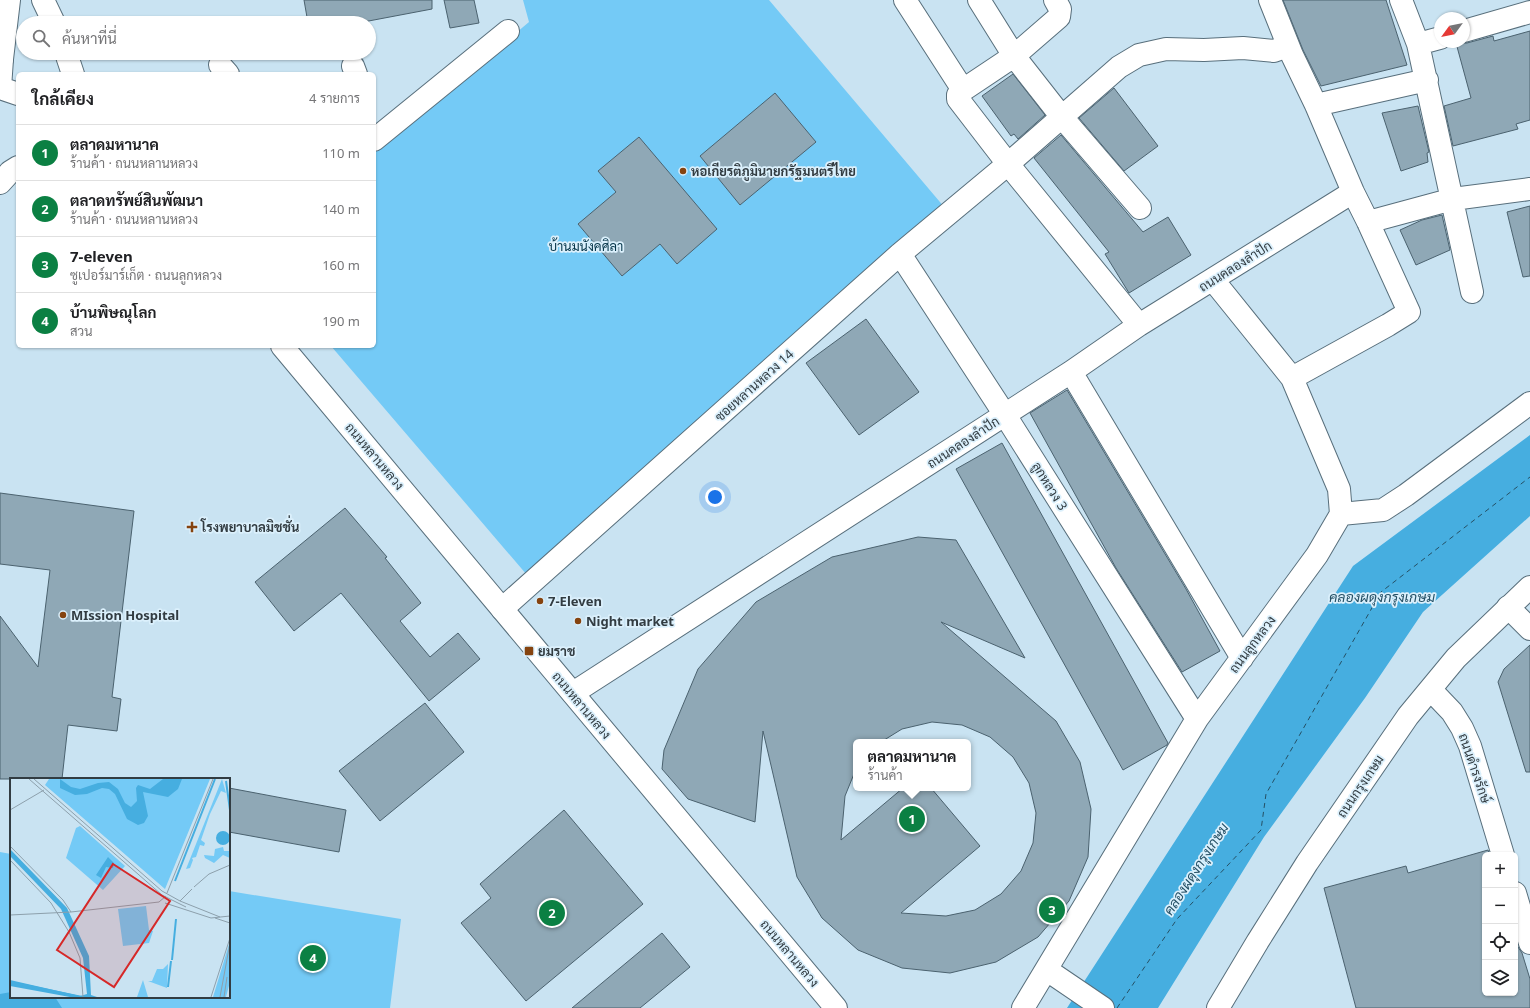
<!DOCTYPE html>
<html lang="th">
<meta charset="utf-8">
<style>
:root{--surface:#fff;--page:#f2f2f2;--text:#202124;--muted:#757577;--line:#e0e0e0;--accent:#0b8043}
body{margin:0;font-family:"Noto Sans",Sarabun,sans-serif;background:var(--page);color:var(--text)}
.controls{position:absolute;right:12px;bottom:12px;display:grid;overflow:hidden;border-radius:6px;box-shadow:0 1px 3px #0004}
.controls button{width:36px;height:36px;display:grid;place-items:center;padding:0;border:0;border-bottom:1px solid var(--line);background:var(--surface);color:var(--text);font:20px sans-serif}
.compass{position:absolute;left:1434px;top:12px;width:36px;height:36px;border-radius:50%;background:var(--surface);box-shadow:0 1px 3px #0004;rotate:237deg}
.you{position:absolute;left:715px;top:497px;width:14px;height:14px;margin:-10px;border:3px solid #fff;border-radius:50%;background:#1a73e8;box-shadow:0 0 0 6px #1a73e833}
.badge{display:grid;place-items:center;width:26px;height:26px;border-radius:50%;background:var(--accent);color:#fff;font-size:13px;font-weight:700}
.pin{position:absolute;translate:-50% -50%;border:2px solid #fff;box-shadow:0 1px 4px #0006}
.popup{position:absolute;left:853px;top:739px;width:118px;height:52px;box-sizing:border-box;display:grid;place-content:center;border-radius:6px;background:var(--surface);filter:drop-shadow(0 1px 3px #0005);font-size:13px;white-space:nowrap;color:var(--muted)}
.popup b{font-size:15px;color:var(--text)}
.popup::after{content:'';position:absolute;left:50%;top:100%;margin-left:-8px;border:8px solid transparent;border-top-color:var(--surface)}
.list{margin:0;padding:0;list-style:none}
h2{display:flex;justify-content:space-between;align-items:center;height:52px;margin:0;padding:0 16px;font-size:17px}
h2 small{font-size:13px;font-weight:400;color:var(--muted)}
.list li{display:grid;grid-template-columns:26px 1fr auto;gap:12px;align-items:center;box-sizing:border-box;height:56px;padding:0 16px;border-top:1px solid var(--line)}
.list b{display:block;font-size:15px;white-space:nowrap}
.list p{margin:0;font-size:13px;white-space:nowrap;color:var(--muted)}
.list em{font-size:13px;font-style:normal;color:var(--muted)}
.icon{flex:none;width:22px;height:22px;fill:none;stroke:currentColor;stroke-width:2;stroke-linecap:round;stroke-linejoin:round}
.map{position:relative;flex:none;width:1530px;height:1008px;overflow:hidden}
.search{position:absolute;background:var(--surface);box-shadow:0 1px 3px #0004;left:16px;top:16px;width:360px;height:44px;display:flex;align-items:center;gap:10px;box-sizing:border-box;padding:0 14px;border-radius:22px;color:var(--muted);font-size:15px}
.panel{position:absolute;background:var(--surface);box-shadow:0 1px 3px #0004;left:16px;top:72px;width:360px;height:276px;border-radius:6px}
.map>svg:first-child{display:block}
.green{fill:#74caf6}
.water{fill:#46aee0}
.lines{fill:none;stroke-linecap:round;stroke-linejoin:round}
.ferry{stroke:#255065;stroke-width:1;stroke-dasharray:5 4;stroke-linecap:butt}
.building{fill:#8fa8b6;stroke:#4b626f;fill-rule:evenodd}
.minor-casing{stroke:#586f7c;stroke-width:24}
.secondary-casing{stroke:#586f7c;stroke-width:24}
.primary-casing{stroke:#586f7c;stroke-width:24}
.motorway-casing{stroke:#586f7c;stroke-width:24}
.minor{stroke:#fff;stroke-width:22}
.secondary{stroke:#fff;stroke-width:22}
.primary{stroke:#fff;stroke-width:22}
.motorway{stroke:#fff;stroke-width:22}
.poi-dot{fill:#85430f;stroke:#dbf0fc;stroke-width:1.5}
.labels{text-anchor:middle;stroke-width:3.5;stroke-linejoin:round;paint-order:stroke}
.poi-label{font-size:13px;font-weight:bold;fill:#323c42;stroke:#dbf0fc;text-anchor:start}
.park-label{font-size:13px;fill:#043448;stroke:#dbf0fc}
.street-label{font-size:13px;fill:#323c42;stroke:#dbf0fc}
.water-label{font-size:14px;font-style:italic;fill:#255065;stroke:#dbf0fc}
.inset-river{fill:none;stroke:#46aee0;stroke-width:2}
.inset-road{fill:none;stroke:#8da0ac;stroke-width:1}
.view{fill:#d62828;fill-opacity:0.15;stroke:#d62828;stroke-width:2}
.inset-edge{fill:none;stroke:#323c42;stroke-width:2}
</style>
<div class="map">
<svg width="1530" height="1008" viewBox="0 0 1530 1008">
<rect width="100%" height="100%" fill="#c9e3f2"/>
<path class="green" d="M 523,0 L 769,0 L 945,208 L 527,575 L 331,346 L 374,346 L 374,153 L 529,22 Z
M 0,852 L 11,854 L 11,997 L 229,997 L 229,891 L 401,919 L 390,1008 L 0,1008 Z"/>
<path class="water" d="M 1530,435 L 1530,516 L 1423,612 L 1365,698 L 1264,837 L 1158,1008 L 1067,1008 L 1353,566 Z
M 11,992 L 11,997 L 55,997 L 62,1008 L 0,1008 L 0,994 Z"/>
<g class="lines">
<path class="ferry" d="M 1117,1008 L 1177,919 L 1261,830 L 1266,794 L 1381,592 L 1530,477"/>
</g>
<path class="building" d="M 304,0 L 432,0 L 432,9 L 358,23 L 308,23 Z
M 444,0 L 474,0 L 479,23 L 450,28 Z
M 1283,0 L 1386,0 L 1407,65 L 1321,86 L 1303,50 Z
M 1530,31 L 1530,120 L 1516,124 L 1518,129 L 1453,146 L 1444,106 L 1471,98 L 1456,43 L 1467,43 L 1493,36 L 1494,41 Z
M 1013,74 L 1045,115 L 1018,139 L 1014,134 L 1011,136 L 982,96 Z
M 1114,88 L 1158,146 L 1124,171 L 1079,118 Z
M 775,93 L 816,142 L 740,205 L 700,156 Z
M 1418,106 L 1429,152 L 1427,153 L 1428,162 L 1401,171 L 1382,113 Z
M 1061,135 L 1143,232 L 1168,217 L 1191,255 L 1129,293 L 1105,254 L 1109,252 L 1034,158 Z
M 639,137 L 717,229 L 677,264 L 660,244 L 622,276 L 578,224 L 616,192 L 598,171 Z
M 1530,206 L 1530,276 L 1523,277 L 1507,212 Z
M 1442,215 L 1450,250 L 1416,265 L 1400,230 L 1422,220 Z
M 866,319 L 919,392 L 859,435 L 806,363 Z
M 1067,390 L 1186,589 L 1220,651 L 1182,672 L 1116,568 L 1030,413 Z
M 1002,443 L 1168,743 L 1167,745 L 1123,770 L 956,469 Z
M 0,493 L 134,511 L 112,697 L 121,699 L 117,731 L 68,725 L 62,779 L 0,779 L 0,616 L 38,667 L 50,570 L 0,564 Z
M 345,508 L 387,557 L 385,558 L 421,603 L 400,621 L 430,657 L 458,633 L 480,659 L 429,701 L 341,593 L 294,631 L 255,582 Z
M 918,537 L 956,540 L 1025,658 L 941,622 L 1056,721 L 1080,762 L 1091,809 L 1088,857 L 1069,901 L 1038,937 L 996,962 L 950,973 L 902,968 L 858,950 L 822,918 L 797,877 L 763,731 L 755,822 L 688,799 L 662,769 L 664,750 L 698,669 L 756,602 L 832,557 ZM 932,722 L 962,725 L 990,737 L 1013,757 L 1029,783 L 1036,813 L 1033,843 L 1021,871 L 1001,894 L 975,910 L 946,916 L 901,913 L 980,846 L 931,788 L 903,788 L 841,840 L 845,796 L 856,769 L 856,742 L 881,742 L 902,729 Z
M 1530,645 L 1530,772 L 1526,772 L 1498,682 L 1504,669 Z
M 425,703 L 464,752 L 380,821 L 339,771 Z
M 229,788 L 346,810 L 339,852 L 229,832 Z
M 564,810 L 643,904 L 526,1001 L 461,923 L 491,898 L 480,884 Z
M 1488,850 L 1490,855 L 1485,855 L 1485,993 L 1515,993 L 1515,936 L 1518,947 L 1522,953 L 1530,979 L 1530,1008 L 1356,1008 L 1324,888 L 1406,866 L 1408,873 Z
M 662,933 L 690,967 L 640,1008 L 572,1008 Z"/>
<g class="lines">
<g class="minor-casing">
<path id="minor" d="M 905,0 L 963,90
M 979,0 L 1014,56 L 1061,116 L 1140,208
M 1055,0 L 1060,9 L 1059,17 L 1014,56 L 963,90 L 958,95 L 958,99 L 1008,164 L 1139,325
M 1270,0 L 1292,55 L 1316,105 L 1353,192 L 1368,222 L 1409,312 L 1388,325 L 1292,378
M 1401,0 L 1418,44 L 1472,292
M 1464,31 L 1530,12
M 1418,44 L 1440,38
M 220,65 L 228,74
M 353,66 L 356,74
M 1316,105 L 1427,80
M 374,140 L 508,31
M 1368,222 L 1453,199 L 1530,189
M 900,254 L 1005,415 L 1197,719
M 1071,372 L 1242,658
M 1341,514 L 1383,510 L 1406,495 L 1530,403
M 1508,607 L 1530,629
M 502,609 L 900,254 L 1008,164 L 1119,67 L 1139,55 L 1166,49 L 1204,50 L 1243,48 L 1274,51 L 1288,46
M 1431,690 L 1452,712 L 1462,728 L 1470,746 L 1503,855
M 573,693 L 1071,372 L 1139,325 L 1353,192
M 1515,893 L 1530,943
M 1047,970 L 1103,1008
M 1023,1008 L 1197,719 L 1317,555 L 1341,514 L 1339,489 L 1292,378 L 1213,280"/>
</g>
<g class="secondary-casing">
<path id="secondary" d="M 1218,1008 L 1258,941 L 1307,863 L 1408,716 L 1456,658 L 1530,587"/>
</g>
<g class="primary-casing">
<path id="primary" d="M 0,43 L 2,59 L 0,88
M 66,53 L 73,74
M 0,88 L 18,94
M 0,183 L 10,172 L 18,167
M 282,346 L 836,1008"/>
</g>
<g class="motorway-casing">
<path id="motorway" d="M 43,0 L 54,23
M 2,59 L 9,0"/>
</g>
<use href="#minor" class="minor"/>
<use href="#secondary" class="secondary"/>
<use href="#primary" class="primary"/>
<use href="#motorway" class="motorway"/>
</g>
<g class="poi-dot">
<circle cx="683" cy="171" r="4"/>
<path d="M190 521h4v4h4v4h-4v4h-4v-4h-4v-4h4z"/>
<circle cx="540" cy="601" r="4"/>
<circle cx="63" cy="615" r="4"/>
<circle cx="578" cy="621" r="4"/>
<rect x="524" y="646" width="10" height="10" rx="2"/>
</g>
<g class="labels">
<g class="poi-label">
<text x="691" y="176">หอเกียรติภูมินายกรัฐมนตรีไทย</text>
<text x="201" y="532">โรงพยาบาลมิชชั่น</text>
<text x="548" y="606">7-Eleven</text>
<text x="71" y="620">MIssion Hospital</text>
<text x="586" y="626">Night market</text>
<text x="538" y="656">ยมราช</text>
</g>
<g class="park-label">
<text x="586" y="251">บ้านมนังคศิลา</text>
</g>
<g class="street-label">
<text transform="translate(1235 266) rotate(-32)" y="5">ถนนคลองลำปัก</text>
<text transform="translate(754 385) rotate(-42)" y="5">ซอยหลานหลวง 14</text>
<text transform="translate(963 442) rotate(-33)" y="5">ถนนคลองลำปัก</text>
<text transform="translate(375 456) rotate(50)" y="5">ถนนหลานหลวง</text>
<text transform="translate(1050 486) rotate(58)" y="5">ลูกหลวง 3</text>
<text transform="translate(1252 644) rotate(-53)" y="5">ถนนลูกหลวง</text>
<text transform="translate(582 705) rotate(50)" y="5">ถนนหลานหลวง</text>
<text transform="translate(1475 768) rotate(71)" y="5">ถนนดำรงรักษ์</text>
<text transform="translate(1360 786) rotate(-56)" y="5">ถนนกรุงเกษม</text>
<text transform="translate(790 953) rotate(50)" y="5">ถนนหลานหลวง</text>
</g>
<g class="water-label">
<text x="1382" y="602">คลองผดุงกรุงเกษม</text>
<text transform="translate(1196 869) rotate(-57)" y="5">คลองผดุงกรุงเกษม</text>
</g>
</g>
<g transform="translate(10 778)">
<rect width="220" height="220" fill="#c9e3f2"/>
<path d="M 39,1 L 200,1 L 155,111 L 35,7 ZM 212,1 L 216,15 L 211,13 L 200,36 L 191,62 L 195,65 L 194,68 L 190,67 L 186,79 L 182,80 L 183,82 L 180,90 L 176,91 ZM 70,48 L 115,88 L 93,112 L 56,80 L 66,50 ZM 213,69 L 214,73 L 220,73 L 220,80 L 213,77 L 204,85 L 195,80 L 194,77 L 204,78 L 205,71 ZM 136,128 L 139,152 L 143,153 L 139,165 L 113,168 L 108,131 ZM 220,163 L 220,204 L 216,219 L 203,219 ZM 158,186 L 157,210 L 138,203 L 142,203 L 147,191 L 153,191 ZM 133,202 L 138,219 L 127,219 Z" fill="#74caf6"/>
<path d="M 50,1 L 61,9 L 70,11 L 88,5 L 99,4 L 108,11 L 115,25 L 121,29 L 127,23 L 126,10 L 128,7 L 140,11 L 153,1 L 172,1 L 168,11 L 158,19 L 133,14 L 138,38 L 134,45 L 128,47 L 117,41 L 105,16 L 99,11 L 92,10 L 77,16 L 65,17 L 50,10 ZM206 60a7 7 0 1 1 14 0a7 7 0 1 1-14 0ZM 0,71 L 57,130 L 79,178 L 81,217 L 87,219 L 60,219 L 0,208 L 0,202 L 70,218 L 77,216 L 73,180 L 51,131 L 0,78 ZM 98,79 L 104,85 L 103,90 L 96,89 L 91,100 L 86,97 Z" fill="#46aee0"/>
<path class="inset-river" d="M 216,3 L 220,32M 0,75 L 56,133M 165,103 L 205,1M 57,136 L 76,179 L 79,219M 162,182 L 166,141M 0,204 L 72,219M 158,209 L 161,183"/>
<path class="inset-road" d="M 19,1 L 152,117 L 176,129M 24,1 L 152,113 L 170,123 L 210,139M 0,32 L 34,12M 0,68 L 53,122 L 61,134M 0,82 L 41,125 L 59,154 L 70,180 L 73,219M 184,109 L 199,96 L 220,87M 157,115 L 203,1M 170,123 L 182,111M 155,125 L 201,140 L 220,138M 0,137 L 61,134 L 149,124 L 156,118M 205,140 L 220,145M 201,219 L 220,160M 210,219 L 220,165M 214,219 L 217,199"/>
<path class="view" d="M 103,86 L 160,123 L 104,209 L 47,172 Z"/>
<rect width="220" height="220" class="inset-edge"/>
</g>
</svg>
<div class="controls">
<button>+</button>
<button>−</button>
<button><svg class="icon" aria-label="locate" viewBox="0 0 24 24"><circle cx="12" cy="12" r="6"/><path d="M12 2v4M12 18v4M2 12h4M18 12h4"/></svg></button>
<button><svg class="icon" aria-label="layers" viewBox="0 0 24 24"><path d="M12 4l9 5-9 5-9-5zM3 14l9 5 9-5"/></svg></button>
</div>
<svg class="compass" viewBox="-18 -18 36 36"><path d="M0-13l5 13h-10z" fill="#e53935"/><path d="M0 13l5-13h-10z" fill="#757577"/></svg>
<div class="you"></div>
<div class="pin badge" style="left:912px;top:819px">1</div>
<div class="popup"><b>ตลาดมหานาค</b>ร้านค้า</div>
<div class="pin badge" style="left:552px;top:913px">2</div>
<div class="pin badge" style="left:1052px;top:910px">3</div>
<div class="pin badge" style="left:313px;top:958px">4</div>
<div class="search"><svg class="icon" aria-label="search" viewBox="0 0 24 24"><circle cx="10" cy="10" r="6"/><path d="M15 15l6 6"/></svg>ค้นหาที่นี่</div>
<section class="panel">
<h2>ใกล้เคียง<small>4 รายการ</small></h2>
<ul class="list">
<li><span class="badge">1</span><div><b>ตลาดมหานาค</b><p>ร้านค้า · ถนนหลานหลวง</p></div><em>110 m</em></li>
<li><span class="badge">2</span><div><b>ตลาดทรัพย์สินพัฒนา</b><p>ร้านค้า · ถนนหลานหลวง</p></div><em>140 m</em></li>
<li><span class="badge">3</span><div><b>7-eleven</b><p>ซูเปอร์มาร์เก็ต · ถนนลูกหลวง</p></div><em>160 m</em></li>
<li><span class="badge">4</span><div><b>บ้านพิษณุโลก</b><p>สวน</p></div><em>190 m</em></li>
</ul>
</section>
</div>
